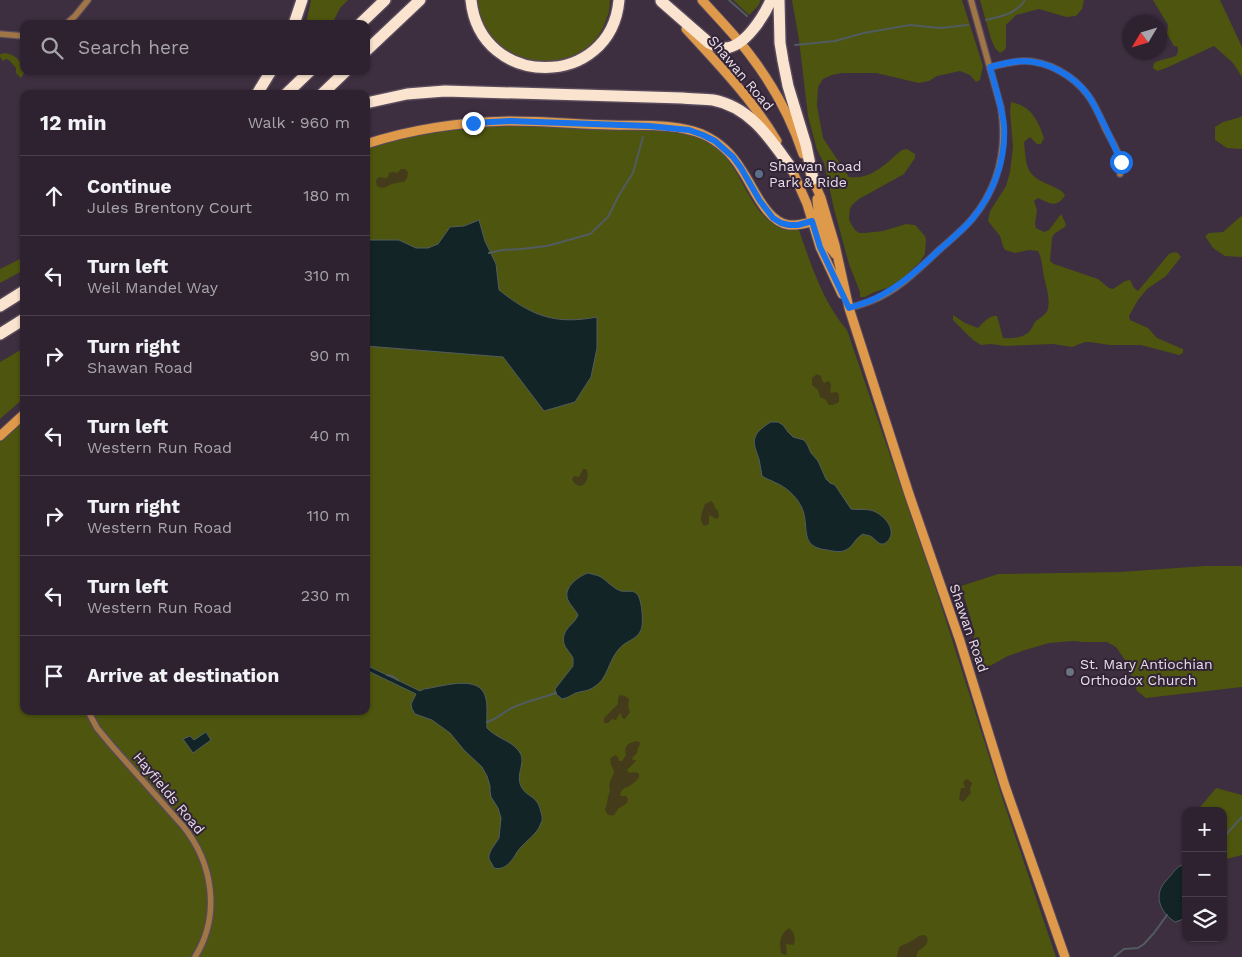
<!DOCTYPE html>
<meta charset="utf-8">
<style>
:root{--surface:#2e2230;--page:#362a38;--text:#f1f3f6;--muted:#a7a4ab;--line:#493f4c}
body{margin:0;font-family:"Work Sans",sans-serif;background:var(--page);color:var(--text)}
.controls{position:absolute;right:15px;bottom:15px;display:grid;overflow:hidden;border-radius:10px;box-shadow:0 1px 4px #0004}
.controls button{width:45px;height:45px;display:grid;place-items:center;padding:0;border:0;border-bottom:1px solid var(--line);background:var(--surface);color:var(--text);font:25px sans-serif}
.compass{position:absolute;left:1122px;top:15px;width:45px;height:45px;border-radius:50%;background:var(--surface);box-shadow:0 1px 4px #0004;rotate:232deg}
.stop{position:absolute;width:15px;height:15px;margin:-11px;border:4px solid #1a73e8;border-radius:50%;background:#fff}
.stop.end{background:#1a73e8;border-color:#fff;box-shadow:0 1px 5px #0008}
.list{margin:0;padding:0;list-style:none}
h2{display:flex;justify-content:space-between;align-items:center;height:65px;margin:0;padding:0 20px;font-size:21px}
h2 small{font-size:16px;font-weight:400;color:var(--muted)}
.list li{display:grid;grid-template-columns:32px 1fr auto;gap:15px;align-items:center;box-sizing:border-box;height:80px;padding:0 20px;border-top:1px solid var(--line)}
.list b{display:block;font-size:19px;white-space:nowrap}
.list p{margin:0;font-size:16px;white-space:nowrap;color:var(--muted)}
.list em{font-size:16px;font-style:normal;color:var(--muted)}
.icon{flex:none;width:28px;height:28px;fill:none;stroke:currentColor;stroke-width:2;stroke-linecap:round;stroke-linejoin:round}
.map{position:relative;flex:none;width:1242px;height:957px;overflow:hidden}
.search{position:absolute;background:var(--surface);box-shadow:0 1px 4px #0004;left:20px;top:20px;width:350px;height:55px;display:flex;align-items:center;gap:12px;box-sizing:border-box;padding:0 18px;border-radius:10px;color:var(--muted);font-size:19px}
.panel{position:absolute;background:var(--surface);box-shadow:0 1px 4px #0004;left:20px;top:90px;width:350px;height:625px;border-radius:10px}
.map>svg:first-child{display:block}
.green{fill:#4d550e}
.sand{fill:#443b1b}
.water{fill:#122426;stroke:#525c60}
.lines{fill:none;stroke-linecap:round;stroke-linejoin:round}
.stream{stroke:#525c60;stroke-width:2}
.street-casing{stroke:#584a5b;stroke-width:8}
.secondary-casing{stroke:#584a5b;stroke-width:11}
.highway-casing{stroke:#584a5b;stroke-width:14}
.street{stroke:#a17647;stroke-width:5.5}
.secondary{stroke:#de994b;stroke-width:9}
.highway{stroke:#fae4cf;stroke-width:11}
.route{stroke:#1a73e8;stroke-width:6}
.service-dot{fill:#5c6f8a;stroke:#322436;stroke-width:2}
.worship-dot{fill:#6b7280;stroke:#322436;stroke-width:2}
.labels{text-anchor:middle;stroke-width:4;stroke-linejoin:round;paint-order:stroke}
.street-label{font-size:14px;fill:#e7dde9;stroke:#322436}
.poi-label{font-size:14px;fill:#e7dde9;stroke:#322436;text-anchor:start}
</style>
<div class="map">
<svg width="1242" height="957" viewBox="0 0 1242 957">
<rect width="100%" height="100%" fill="#3d2e40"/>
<path class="green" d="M 311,0 L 348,0 L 340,8 L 332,24 L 306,24 Z
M 476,0 L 610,0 L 609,12 L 603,28 L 594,42 L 581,53 L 569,60 L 534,63 L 502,49 L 482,27 Z
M 733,0 L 761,0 L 758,6 L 749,15 Z
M 792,0 L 962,0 L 983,66 L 980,80 L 976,82 L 970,75 L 960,71 L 937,76 L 929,81 L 919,83 L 876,73 L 842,73 L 832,75 L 823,79 L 818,87 L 817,106 L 823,138 L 849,177 C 872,180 886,163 902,150 L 907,149 L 915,154 L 915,158 L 904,174 L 859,199 L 852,205 L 850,209 L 849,218 L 850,222 L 855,230 L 859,233 L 864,233 L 883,231 L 906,224 L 915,225 L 925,236 L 926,240 L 925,254 L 920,262 L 900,281 L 887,288 L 874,292 L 865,297 L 860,297 L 860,292 L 849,264 L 834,209 L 824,163 L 817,150 L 808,116 L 799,40 Z
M 980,0 L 1084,0 L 1082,9 L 1076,16 L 1066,17 L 1039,9 L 1016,15 L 1006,25 L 1006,46 L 1005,50 L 1000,53 L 995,48 L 991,39 Z
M 1153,0 L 1220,0 L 1242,47 L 1242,77 L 1233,63 L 1214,46 L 1166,68 L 1157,71 L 1153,68 L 1154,63 L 1158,61 L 1176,56 L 1178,52 L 1178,47 L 1174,46 L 1167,34 L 1168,25 Z
M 5,53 C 17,55 21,61 24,73 L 21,78 L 16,73 L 16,68 L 9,60 L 6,59 L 3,61 L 0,57 L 0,54 Z
M 1011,102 C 1031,106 1038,120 1044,138 L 1041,144 L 1037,144 L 1030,137 L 1024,142 C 1027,169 1025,175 1052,186 C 1057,189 1062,190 1065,195 C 1057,209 1049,203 1038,198 L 1034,201 L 1037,210 L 1035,224 L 1036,228 L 1044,232 L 1049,230 L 1061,214 L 1065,222 L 1066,226 L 1054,234 L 1052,238 L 1050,261 L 1054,264 L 1098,279 L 1109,288 L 1113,289 L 1125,281 L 1130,280 L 1134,288 L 1138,291 L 1169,254 L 1174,252 L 1178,253 L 1181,257 L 1166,276 L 1147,289 L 1138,300 L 1129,316 L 1130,320 L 1148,328 L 1157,338 L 1183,349 L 1183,353 L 1179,355 L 1141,345 L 1110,345 L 1090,342 L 1085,342 L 1072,347 L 1053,344 L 1005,346 L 991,344 L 981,345 L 973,340 L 953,320 L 953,315 L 965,323 L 978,328 C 984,322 989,315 997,316 L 1003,338 C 1012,339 1022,338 1029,332 C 1032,329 1033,325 1035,322 C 1040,317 1047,315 1048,308 C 1050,299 1047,290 1045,281 C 1042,270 1043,261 1038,251 L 1029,250 L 1015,253 L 1005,250 L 1003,246 L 1000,236 L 988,221 L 990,211 L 1006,186 L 1010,172 L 1013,147 L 1010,112 Z
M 1242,116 L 1242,149 L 1227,148 L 1215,140 L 1215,127 L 1223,122 L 1241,117 Z
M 510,125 C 547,126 584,128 621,129 C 644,129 680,128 701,138 C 708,141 715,146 720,151 C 748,177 752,231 799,230 C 811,265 823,302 847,330 L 936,589 L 1003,800 L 1056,957 L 0,957 L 0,441 L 24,418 L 24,711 L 366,711 L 366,148 C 413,131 461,127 510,125 Z
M 1242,216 L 1242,257 L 1225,256 L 1213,248 L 1205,236 L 1209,233 L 1223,232 L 1240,217 Z
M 24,257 L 24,270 L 0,283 L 0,269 Z
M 24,348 L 24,398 L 0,419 L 0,362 Z
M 1205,566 L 1242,566 L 1242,687 L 1146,698 L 1137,691 L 1127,663 L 1116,647 L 1107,642 L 1083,642 L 1073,641 L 1049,643 L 1022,651 L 1008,656 L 988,667 L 979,668 L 973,661 L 970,646 L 972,642 L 975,633 L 961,586 L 998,574 L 1120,572 Z
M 1216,788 L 1242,795 L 1242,855 L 1223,860 L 1223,811 L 1197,811 Z"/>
<path class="sand" d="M 401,169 L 405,169 L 408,172 L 407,178 L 404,182 C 402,182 399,182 396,183 C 388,184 385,191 377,186 L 376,181 C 378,175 382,178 386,178 L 388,177 L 389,173 L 392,172 L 397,173 Z
M 817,374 L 821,376 L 822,381 L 824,383 L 828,381 L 830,382 L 831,386 L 830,393 L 837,392 L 839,395 L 839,402 L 833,405 L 829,405 L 826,400 L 820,397 L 818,390 L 812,385 L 812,378 Z
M 583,469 L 586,469 C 589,474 588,481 583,485 C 578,487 574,484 572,479 L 574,476 L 579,477 Z
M 711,501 L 714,504 L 715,508 L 718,511 L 719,517 L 716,519 L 709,515 L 709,524 L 705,526 C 697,521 703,511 705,504 Z
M 620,695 L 625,696 L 629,699 L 628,707 L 630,712 L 625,719 L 622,718 L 621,714 L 620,713 L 616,720 L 612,719 L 608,723 L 604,723 L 604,718 L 618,704 L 618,698 Z
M 636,741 L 639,742 L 640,744 L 638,748 L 637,753 L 632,758 L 633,760 L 636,760 L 635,762 L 627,770 L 629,773 L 636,772 L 639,774 L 639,777 C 637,780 634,783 631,785 C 625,789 622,787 620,795 L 621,796 L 626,796 C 632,803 622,806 618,809 L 614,815 C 608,816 606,814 605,809 L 607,804 L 608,797 L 610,791 L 609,785 L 611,779 L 614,773 L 613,768 L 611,765 L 610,759 L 615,755 L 618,757 L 619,761 L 622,761 L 626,755 L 625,749 L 628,744 Z
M 967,779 L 972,783 L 970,789 L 971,793 L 963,802 L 959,799 L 961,788 L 965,788 L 963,782 Z
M 789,928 C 794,931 797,940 793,945 L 786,944 L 787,954 L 784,955 L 781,953 C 779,943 780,934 789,928 Z
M 924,935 L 927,937 C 929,945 924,947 918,951 L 916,957 L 897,957 L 899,947 L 908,943 L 919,936 Z"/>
<path class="water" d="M 479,220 L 485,241 L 496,264 L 499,290 C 532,316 555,325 597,317 L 597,348 L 591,377 L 575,402 L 544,411 L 503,357 L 366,346 L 366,240 L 399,240 L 416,248 L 428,248 L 438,244 L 450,227 L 464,226 Z
M 771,422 L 778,422 L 783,425 L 788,432 L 793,437 L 804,440 L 807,444 L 811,453 L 818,461 L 826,479 L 830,483 L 835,485 L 851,509 C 857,510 864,509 870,510 C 880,512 893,524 891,535 C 890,539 887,543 883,544 C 878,545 875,538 870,536 C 869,535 864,535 863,534 C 855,538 853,547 846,550 C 840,553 833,551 827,550 C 797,547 811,525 801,506 C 796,496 786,487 776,483 C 771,480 766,479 762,476 C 761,470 760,465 759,459 C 755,447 750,439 761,429 C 765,426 767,424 771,422 Z
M 588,573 C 592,574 596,575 599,576 C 607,580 612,588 621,591 C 626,592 632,590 636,593 C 642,597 644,623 641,630 C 637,640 625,641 619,649 C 608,661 608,679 594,687 C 589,691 582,691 576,693 C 571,695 568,698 562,699 L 556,694 L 555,689 L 573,666 C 573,664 573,660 573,658 C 569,650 561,646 564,635 C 567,626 575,623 578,615 C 575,609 568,603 567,597 C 565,586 579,576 588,573 Z
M 366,665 L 420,691 L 424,689 C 440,687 475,675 484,693 C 489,703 486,718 487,728 C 496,738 510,740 518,750 C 528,761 515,773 521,786 C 525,795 532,795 537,802 C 539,804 540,809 541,812 C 542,816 543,820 541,823 C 538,834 524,842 517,852 C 512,861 505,871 494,868 L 489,859 L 489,855 L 491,850 L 499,838 L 501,818 L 498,808 L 491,797 L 490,791 L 490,786 L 487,776 L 482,767 L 464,750 L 450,733 L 432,720 L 415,714 L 412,709 L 411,704 L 416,694 L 366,670 Z
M 206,732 L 211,740 L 193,753 L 183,739 L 190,736 L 194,740 Z
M 1182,865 L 1186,865 L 1186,916 L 1181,920 L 1175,922 C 1164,915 1155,902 1161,888 C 1163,883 1168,879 1171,875 C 1174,871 1177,867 1182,865 Z"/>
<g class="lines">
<path class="stream" d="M 729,0 L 747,16
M 986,20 C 1002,16 1016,14 1025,0
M 795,45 L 835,41 L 864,33 L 910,25 L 940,28 L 968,25
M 489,253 L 502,250 L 521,249 L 547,246 L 590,234 L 608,217 L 619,195 L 633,173 L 643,137
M 387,675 L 392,676 L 398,680
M 487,722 C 498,719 504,711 514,707 C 527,701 542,698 556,693
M 1223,841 L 1229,831 L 1242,817
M 1114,957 L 1124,949 L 1138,948 L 1144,944 L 1154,933 L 1167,915"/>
<g class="street-casing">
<path id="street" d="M 66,24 L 75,16 L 88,0
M 0,34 L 24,36
M 990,67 C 1001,65 1013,61 1024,61 C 1048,61 1072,75 1087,94 C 1095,104 1100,116 1105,128 C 1110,138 1119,151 1121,163 C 1121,166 1120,170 1120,174
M 849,308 C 856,306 864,304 871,301 C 897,291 918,270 938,251 C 949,241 962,231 972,219 C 999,187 1007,149 1001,108 L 971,0
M 88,711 L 97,728 L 112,746 L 183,826 C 213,863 221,915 195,957"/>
</g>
<g class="secondary-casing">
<path id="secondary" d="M 702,0 C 718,18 736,36 750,55 C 773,85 791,118 803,154
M 686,29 C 718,64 752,99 777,141
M 366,144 C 412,129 461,122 509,121 C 543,121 577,124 611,125 C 640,126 675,123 702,134 C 718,141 732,154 741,169 C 753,186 766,222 789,225 C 799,226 809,222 819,220
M 789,163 L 807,204 L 820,247 L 842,294
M 810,173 L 821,198 L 835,245 L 849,308 L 909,494 L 960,641 L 1005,786 L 1065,957
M 817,199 L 819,220 L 828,245 L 835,254
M 0,436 L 24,414"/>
</g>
<g class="highway-casing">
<path id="highway" d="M 471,0 C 480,90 611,90 619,0
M 779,0 L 780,43 L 783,61 L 788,86 L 806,145 L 813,179
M 661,1 L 709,43 C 714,45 719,49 725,48 C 745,47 764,16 771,0
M 294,24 L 302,0
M 360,24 L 385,0
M 366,51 L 420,0
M 257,94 L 271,71
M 286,94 L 310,71
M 322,94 L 346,71
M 366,103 L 407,94 L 445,91 L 682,98 C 692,99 703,99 713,100 C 751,107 771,140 792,169
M 0,306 L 24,291
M 0,334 L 24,319"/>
</g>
<use href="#street" class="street"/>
<use href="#secondary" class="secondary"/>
<use href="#highway" class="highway"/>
</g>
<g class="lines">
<path class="route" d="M 473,123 L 510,121 L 649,126 L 689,130 L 703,135 L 715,141 L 733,157 L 741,168 L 760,201 L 773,218 L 781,223 L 789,225 L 798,225 L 812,221 L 820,247 L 849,308 C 857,305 866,303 874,299 C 898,288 918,270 937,252 C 949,241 963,230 973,218 C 994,192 1006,159 1004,126 C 1002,106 995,86 990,67 C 1001,64 1013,61 1025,61 C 1049,62 1074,76 1088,95 C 1095,105 1099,116 1105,126 C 1110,138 1116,149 1121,162"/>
</g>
<circle class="service-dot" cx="759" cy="174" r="5"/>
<circle class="worship-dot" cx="1070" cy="672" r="5"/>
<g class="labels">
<g class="street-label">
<text transform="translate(741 73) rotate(50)" y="5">Shawan Road</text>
<text transform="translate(969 628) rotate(71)" y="5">Shawan Road</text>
<text transform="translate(169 793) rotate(50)" y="5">Hayfields Road</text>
</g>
<g class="poi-label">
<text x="769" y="171">Shawan Road<tspan x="769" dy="16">Park &amp; Ride</tspan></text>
<text x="1080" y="669">St. Mary Antiochian<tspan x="1080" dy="16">Orthodox Church</tspan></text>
</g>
</g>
</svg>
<div class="controls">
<button>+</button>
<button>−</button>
<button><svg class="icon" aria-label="layers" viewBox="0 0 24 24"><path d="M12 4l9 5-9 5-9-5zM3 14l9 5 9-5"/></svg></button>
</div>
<svg class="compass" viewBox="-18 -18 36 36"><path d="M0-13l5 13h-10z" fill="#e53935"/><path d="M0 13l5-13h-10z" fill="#a7a4ab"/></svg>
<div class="stop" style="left:1121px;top:162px"></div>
<div class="stop end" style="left:473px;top:123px"></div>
<div class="search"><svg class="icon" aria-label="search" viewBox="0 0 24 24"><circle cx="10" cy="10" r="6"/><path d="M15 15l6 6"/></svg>Search here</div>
<section class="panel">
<h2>12 min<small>Walk · 960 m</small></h2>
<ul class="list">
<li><svg class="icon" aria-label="ahead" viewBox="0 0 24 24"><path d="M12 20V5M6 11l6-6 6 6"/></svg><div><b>Continue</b><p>Jules Brentony Court</p></div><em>180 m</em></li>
<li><svg class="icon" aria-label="left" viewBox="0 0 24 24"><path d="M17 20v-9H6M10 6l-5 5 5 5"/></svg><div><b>Turn left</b><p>Weil Mandel Way</p></div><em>310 m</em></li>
<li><svg class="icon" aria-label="right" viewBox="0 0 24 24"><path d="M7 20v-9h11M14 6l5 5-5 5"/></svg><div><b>Turn right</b><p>Shawan Road</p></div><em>90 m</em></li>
<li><svg class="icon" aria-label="left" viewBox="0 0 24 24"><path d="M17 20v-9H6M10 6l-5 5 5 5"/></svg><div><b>Turn left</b><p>Western Run Road</p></div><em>40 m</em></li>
<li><svg class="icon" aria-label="right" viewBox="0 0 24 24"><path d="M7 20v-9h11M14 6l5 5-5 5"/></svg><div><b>Turn right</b><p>Western Run Road</p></div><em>110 m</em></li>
<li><svg class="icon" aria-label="left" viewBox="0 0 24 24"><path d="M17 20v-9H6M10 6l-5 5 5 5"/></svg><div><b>Turn left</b><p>Western Run Road</p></div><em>230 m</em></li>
<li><svg class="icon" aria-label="arrive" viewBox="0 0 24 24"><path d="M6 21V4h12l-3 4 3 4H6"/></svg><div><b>Arrive at destination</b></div></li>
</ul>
</section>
</div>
